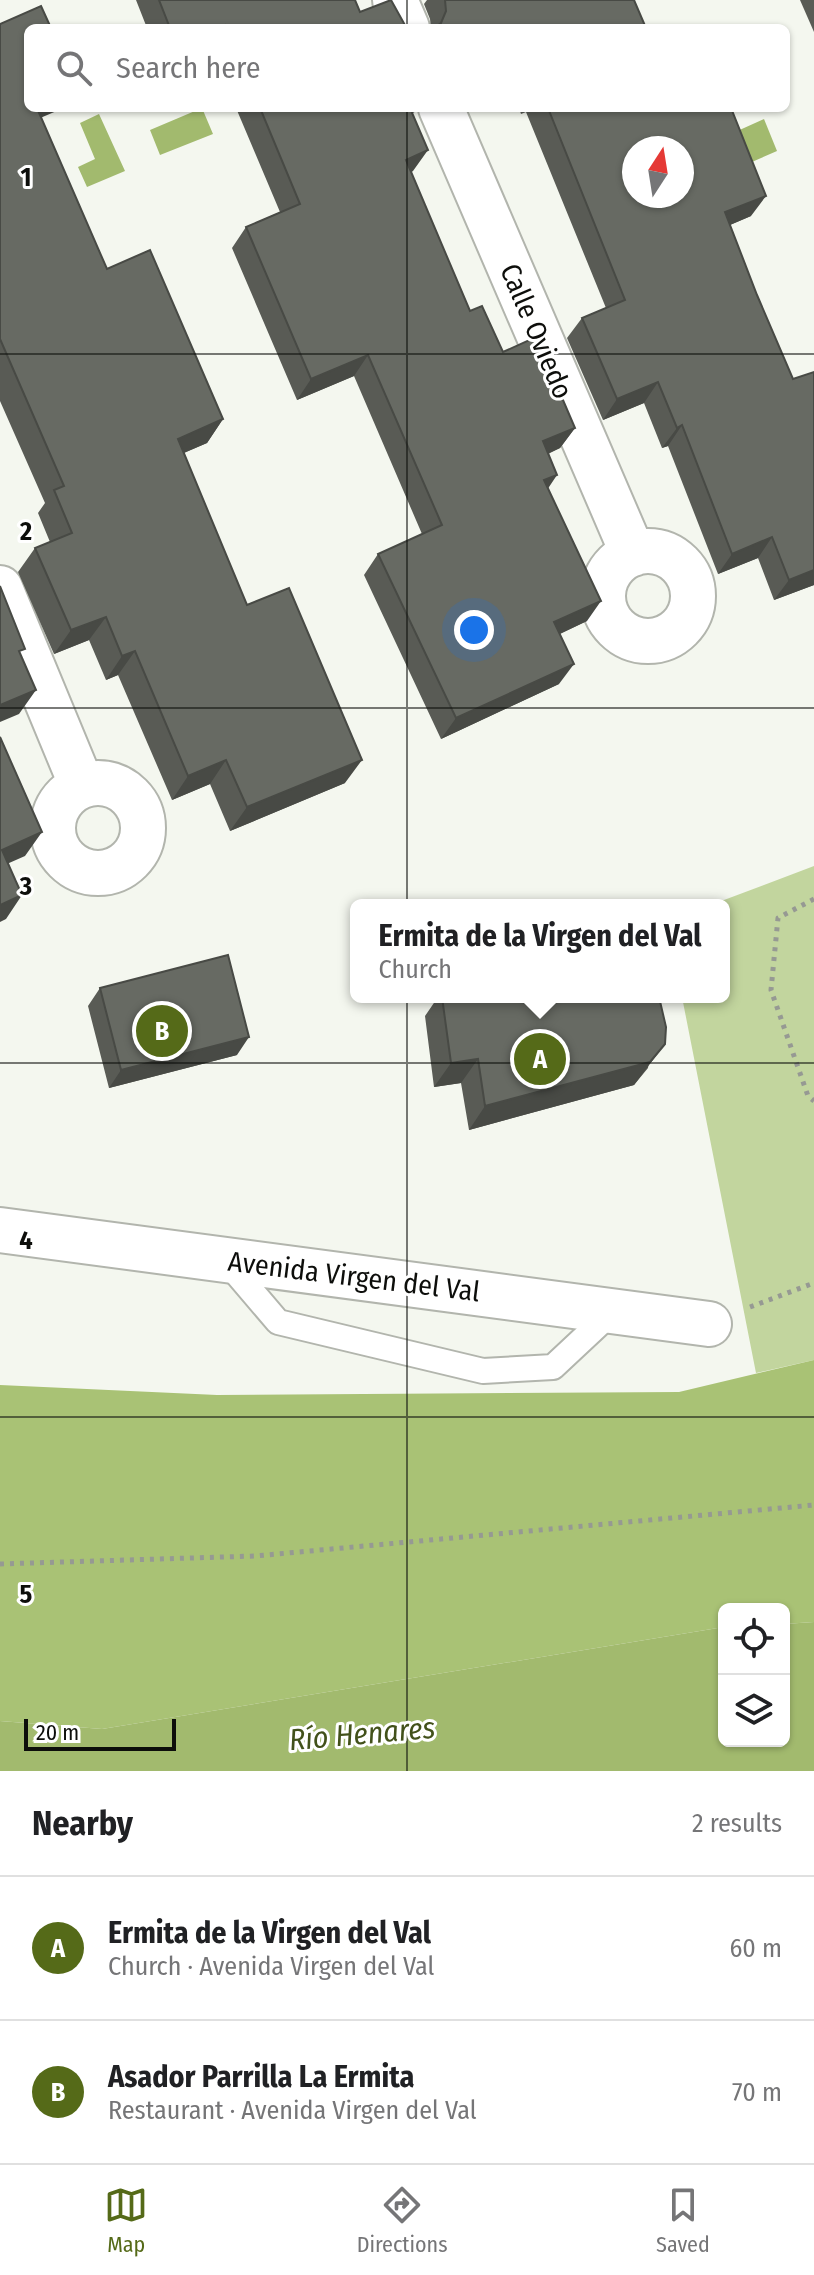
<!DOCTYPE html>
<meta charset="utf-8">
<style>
:root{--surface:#fff;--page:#f6f6f6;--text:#202124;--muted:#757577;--line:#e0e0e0;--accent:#556a18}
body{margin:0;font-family:"Fira Sans Condensed",sans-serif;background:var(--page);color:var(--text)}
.controls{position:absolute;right:24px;bottom:24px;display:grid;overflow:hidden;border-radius:12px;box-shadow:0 2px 6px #0004}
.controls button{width:72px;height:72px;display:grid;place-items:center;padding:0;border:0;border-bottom:2px solid var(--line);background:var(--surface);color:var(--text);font:40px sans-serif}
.compass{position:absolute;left:622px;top:136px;width:72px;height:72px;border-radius:50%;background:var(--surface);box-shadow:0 2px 6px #0004;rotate:12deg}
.scale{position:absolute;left:24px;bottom:20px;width:152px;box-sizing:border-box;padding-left:8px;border:4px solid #0d0e0b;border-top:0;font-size:22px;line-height:28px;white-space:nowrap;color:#0d0e0b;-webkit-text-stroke:6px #fff;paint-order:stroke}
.you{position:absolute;left:474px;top:630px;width:28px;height:28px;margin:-20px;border:6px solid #fff;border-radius:50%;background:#1a73e8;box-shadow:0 0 0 12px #1a73e833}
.badge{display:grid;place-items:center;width:52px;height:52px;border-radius:50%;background:var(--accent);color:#fff;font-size:26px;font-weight:700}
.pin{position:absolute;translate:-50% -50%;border:4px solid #fff;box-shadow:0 2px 8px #0006}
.popup{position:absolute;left:350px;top:899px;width:380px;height:104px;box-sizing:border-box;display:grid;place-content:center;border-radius:12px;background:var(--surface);filter:drop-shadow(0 2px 6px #0005);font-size:26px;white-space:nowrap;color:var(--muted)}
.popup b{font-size:30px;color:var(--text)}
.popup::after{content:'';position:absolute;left:50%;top:100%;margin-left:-16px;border:16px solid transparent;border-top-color:var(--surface)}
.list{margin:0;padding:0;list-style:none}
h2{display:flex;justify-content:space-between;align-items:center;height:104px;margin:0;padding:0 32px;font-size:34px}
h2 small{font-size:26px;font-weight:400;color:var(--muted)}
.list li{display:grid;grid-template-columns:52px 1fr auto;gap:24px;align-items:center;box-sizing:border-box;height:144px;padding:0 32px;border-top:2px solid var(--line)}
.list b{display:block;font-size:30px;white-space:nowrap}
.list p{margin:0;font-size:26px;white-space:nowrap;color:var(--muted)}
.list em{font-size:26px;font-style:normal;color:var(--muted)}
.icon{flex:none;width:44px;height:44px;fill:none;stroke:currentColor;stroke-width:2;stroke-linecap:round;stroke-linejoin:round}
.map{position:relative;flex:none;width:814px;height:1771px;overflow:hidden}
.search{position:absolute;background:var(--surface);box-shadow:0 2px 6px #0004;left:24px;right:24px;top:24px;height:88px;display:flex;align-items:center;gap:20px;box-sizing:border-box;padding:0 28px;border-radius:12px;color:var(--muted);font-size:30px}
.sheet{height:392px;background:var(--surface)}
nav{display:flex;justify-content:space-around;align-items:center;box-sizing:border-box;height:112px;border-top:2px solid var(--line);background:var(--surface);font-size:22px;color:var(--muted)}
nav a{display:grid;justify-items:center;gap:4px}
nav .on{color:var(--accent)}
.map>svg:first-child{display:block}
.green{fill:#c2d59e}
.forest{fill:#a9c275}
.water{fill:#a2ba6e}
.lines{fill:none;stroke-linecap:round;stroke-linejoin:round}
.lane-casing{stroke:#b2b5ad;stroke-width:28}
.street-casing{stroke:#b2b5ad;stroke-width:48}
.path{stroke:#969993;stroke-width:5;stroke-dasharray:4 6;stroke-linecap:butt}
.lane{stroke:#fff;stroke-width:24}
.street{stroke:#fff;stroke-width:44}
.wall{fill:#595b55}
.shaded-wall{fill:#484a45}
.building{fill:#676a63;stroke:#484a45;stroke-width:2;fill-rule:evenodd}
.grid{fill:none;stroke:#0d0e0b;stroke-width:2;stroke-opacity:0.55}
.labels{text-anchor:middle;stroke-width:6;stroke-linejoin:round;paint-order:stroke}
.street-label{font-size:28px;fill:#0d0e0b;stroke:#fff}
.water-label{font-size:30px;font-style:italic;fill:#42511a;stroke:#fff}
.grid-label{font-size:26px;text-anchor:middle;font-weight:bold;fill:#0d0e0b;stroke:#fff;stroke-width:6;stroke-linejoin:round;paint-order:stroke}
</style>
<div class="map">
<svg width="814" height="1771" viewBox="0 0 814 1771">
<rect width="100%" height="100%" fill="#f4f7ef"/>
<path class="green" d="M 814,866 L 814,1360 L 756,1373 L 682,997 L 724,997 L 724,905 L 667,905 L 724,900 Z"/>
<path class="forest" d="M 814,1360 L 814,1622 L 784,1624 L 784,1609 L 724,1609 L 724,1627 L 102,1729 L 0,1721 L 0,1385 L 217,1395 L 679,1392 Z"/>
<path class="water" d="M 202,108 L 213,134 L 160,155 L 150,130 Z
M 99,114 L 125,171 L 87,187 L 78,167 L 95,159 L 80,123 Z
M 764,119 L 777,151 L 738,168 L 724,137 Z
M 814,1622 L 814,1771 L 0,1771 L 0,1721 L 102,1729 L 724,1627 L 724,1741 L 784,1741 L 784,1624 Z"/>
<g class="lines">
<g class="lane-casing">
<path id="lane" d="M 226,1261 L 278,1322 L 483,1371 L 553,1367 L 614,1310"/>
</g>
<g class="street-casing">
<path id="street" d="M 395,0 L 407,28
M 441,108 L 633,554
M603 596a45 45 0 1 1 90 0a45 45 0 1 1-90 0Z
M 0,588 L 82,786
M53 828a45 45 0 1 1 90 0a45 45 0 1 1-90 0Z
M 0,1230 L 709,1324"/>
</g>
<path class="path" d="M 814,899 L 778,918 L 771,990 L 808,1096 L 814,1101
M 750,1307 L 814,1283
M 0,1564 L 255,1556 L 814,1505"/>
<use href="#lane" class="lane"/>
<use href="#street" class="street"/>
</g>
<path class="wall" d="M 136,0 L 355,0 L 360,12 L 409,28 L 147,28 Z
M 427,0 L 634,0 L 646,28 L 431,28 L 430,19 L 424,4 Z
M 800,0 L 814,0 L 814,32 Z
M 0,24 L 28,108 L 60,108 L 41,117 L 107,269 L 223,419 L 207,443 L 184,453 L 247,605 L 345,783 L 230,831 L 210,784 L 172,800 L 118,675 L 106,680 L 89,640 L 54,654 L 18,572 L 35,548 L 50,542 L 38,513 L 45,503 L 0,401 Z
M 236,108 L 419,108 L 417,111 L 412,113 L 413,171 L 411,172 L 470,311 L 503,352 L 575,428 L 560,448 L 548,454 L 548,488 L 587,621 L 560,634 L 559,684 L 441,739 L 364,575 L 378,554 L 422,534 L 354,376 L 297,400 L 232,248 L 246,227 L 280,212 Z
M 519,108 L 731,108 L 751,216 L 730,225 L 757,295 L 793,379 L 814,372 L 814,585 L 774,600 L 758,558 L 718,574 L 668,446 L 662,448 L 644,403 L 603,420 L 567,338 L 582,318 L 606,308 L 526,112 L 521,114 Z
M 100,988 L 237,1055 L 109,1088 L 88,1006 Z
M 438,997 L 659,997 L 648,1068 L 634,1085 L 469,1130 L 461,1083 L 434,1087 L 425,1016 Z"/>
<path class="shaded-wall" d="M 32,108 L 60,108 L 59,110 L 19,127 Z
M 401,108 L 419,108 L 417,111 L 392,121 Z
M 428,150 L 413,171 L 391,180 L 406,160 Z
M 766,196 L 751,216 L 711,233 L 725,212 Z
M 368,355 L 354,376 L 297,400 L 311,379 Z
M 658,382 L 644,403 L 603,420 L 617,399 Z
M 223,419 L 207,443 L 162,462 L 178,439 Z
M 682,425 L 668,446 L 662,448 L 677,428 Z
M 575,428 L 560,448 L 529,462 L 543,441 Z
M 557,475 L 543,496 L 544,480 Z
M 772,537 L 758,558 L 718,574 L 732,554 Z
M 814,570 L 814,585 L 774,600 L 789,580 Z
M 601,601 L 587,621 L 540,643 L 554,622 Z
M 106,617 L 89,640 L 54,654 L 71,630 Z
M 135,651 L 118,675 L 106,680 L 122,656 Z
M 574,664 L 559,684 L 441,739 L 456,718 Z
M 36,690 L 19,714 L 0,722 L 0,705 Z
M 226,760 L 210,784 L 172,800 L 188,776 Z
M 362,760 L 345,783 L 230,831 L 247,807 Z
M 42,832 L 25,856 L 0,867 L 2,850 Z
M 22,895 L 6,919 L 0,922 L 0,905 Z
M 249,1037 L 237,1055 L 109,1088 L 121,1070 Z
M 665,1044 L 634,1085 L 469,1130 L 485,1106 Z
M 478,1059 L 461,1083 L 434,1087 L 451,1063 Z"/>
<path class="building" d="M 159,0 L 355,0 L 360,12 L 391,0 L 406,27 L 409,28 L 226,28 L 225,25 L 217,28 L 170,28 Z
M 445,0 L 634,0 L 646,28 L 434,28 L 441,23 L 446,11 Z
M 41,6 L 51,28 L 28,28 L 28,108 L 37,108 L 107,269 L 150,250 L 223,419 L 178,439 L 247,605 L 289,588 L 362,760 L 247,807 L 226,760 L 188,776 L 135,651 L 122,656 L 106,617 L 71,630 L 35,548 L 72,533 L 54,490 L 64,486 L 0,339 L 0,24 Z
M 260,108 L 410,108 L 428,150 L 406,160 L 470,311 L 482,306 L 503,352 L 536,337 L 575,428 L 543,441 L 557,475 L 544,480 L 601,601 L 554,622 L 574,664 L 456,718 L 378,554 L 442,525 L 368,355 L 311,379 L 246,227 L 300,204 Z
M 548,108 L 731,108 L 766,196 L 725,212 L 757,295 L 793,379 L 814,372 L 814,570 L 789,580 L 772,537 L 732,554 L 682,425 L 677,428 L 658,382 L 617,399 L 582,318 L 625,300 ZM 634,148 L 682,148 L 682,196 L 634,196 Z
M 0,586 L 25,649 L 19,651 L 36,690 L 0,705 Z
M 0,737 L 42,832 L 2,850 L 22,895 L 0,905 Z
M 228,955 L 249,1037 L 121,1070 L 100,988 Z
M 442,997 L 659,997 L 666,1027 L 665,1044 L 650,1062 L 485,1106 L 478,1059 L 451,1063 Z"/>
<path class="grid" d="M 407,0 L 407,28M 407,108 L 407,1771M 0,354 L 814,354M 0,708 L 814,708M 0,1063 L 814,1063M 0,1417 L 814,1417"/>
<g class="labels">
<g class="street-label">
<text transform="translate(537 331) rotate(67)" y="10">Calle Oviedo</text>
<text transform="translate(354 1276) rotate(7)" y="10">Avenida Virgen del Val</text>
</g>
<g class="water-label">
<text transform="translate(362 1734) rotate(-5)" y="10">Río Henares</text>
</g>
</g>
<g class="grid-label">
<text x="26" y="186">1</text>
<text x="26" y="540">2</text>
<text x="26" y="895">3</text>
<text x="26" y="1249">4</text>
<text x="26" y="1603">5</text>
</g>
</svg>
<div class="controls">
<button><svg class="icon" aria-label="locate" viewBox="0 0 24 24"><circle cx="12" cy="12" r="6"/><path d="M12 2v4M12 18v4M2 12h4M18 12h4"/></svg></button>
<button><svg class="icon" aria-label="layers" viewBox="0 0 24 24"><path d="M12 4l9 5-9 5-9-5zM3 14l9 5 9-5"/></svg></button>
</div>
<svg class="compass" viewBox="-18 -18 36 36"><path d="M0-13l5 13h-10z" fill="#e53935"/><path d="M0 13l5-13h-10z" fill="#757577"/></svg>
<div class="scale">20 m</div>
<div class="you"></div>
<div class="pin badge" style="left:540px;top:1059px">A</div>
<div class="popup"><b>Ermita de la Virgen del Val</b>Church</div>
<div class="pin badge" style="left:162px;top:1031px">B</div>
<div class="search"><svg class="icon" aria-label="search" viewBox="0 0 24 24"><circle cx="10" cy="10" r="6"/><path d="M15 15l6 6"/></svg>Search here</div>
</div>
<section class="sheet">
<h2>Nearby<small>2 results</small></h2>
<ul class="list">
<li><span class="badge">A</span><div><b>Ermita de la Virgen del Val</b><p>Church · Avenida Virgen del Val</p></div><em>60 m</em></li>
<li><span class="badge">B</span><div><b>Asador Parrilla La Ermita</b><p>Restaurant · Avenida Virgen del Val</p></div><em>70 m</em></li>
</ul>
</section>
<nav>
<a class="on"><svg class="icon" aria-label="map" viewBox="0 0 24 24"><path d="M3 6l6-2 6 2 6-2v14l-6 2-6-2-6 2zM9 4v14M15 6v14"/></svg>Map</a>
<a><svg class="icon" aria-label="directions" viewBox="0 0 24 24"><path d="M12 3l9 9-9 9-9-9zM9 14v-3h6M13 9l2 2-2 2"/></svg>Directions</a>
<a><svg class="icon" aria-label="saved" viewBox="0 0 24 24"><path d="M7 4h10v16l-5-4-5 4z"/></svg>Saved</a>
</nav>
